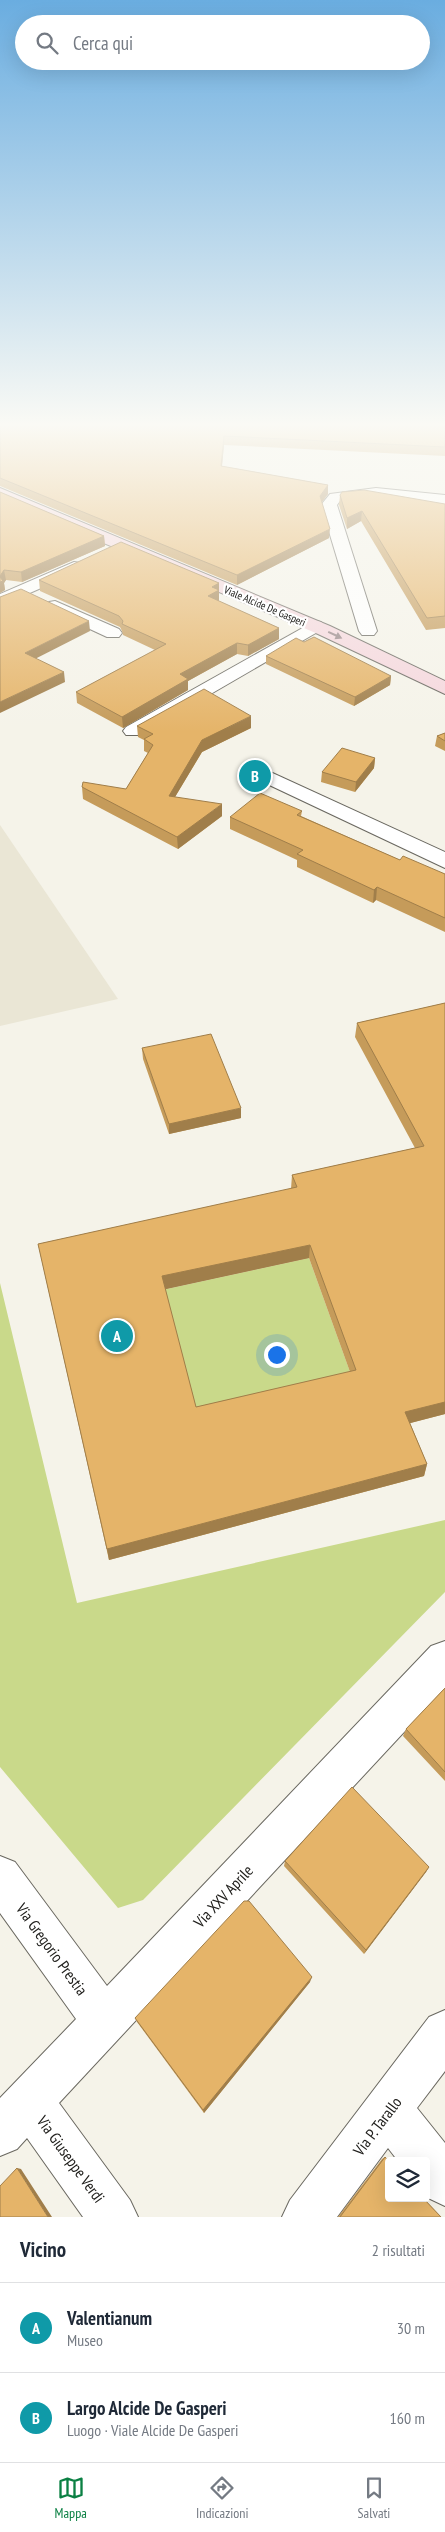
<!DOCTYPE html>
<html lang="it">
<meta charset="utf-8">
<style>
:root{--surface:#fff;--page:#f6f6f7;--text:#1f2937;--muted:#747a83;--line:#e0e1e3;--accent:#0b8043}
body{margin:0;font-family:"PT Sans Narrow",sans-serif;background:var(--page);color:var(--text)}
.controls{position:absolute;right:15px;bottom:15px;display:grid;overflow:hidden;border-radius:5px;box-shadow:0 5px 20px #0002}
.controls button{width:45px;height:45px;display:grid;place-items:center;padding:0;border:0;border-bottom:1px solid var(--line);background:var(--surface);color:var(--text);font:25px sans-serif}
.you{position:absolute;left:276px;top:1354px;width:18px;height:18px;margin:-12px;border:4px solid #fff;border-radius:50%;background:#1a73e8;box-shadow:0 0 0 8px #1a73e833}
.badge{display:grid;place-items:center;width:32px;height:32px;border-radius:50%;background:var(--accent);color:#fff;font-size:16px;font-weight:700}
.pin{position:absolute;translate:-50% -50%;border:2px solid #fff;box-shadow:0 1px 5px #0006}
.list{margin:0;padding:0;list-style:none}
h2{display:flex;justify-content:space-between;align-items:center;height:65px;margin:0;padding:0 20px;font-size:21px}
h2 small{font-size:16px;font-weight:400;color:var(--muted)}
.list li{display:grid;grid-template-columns:32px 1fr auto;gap:15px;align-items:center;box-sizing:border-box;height:90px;padding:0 20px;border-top:1px solid var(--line)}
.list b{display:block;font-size:19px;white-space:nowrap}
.list p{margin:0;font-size:16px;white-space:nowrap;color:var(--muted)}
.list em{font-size:16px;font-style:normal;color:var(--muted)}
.icon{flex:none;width:28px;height:28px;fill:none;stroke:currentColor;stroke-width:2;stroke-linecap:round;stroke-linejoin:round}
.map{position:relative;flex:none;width:445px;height:2217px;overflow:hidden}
.search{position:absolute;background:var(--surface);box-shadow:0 5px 20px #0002;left:15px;right:15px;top:15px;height:55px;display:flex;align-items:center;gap:12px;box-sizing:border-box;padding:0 18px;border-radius:28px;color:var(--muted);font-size:19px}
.sheet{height:245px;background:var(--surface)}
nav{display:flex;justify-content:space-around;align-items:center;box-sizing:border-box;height:70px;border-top:1px solid var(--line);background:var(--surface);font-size:14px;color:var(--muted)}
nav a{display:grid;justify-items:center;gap:2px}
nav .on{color:var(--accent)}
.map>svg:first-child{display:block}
.built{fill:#eae6d5}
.green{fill:#c9d98a}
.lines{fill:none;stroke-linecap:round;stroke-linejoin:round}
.minor-casing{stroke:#6a6860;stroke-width:2}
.secondary-casing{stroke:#6a6860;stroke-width:2}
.minor{fill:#fff;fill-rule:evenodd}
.secondary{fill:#f5d7dd;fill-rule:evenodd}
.wall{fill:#c59b5a;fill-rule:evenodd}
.shaded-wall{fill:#a07e4a}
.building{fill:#e5b469;stroke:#a07e4a;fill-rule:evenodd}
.oneway{fill:#968587}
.labels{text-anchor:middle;stroke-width:4.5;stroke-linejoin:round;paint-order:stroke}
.far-street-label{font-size:11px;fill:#21201d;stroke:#fff}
.near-street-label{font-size:16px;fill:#21201d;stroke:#fff}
</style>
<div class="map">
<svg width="445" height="2217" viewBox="0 0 445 2217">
<rect width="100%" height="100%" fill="#f5f3e9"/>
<path class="built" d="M 0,825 L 118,999 L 0,1026 Z"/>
<path class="green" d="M 309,1258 L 354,1383 L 197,1420 L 162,1290 Z
M 0,1283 L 77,1603 L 445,1520 L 445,1592 L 143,1900 L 118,1908 L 0,1767 Z"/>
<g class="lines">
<g class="minor-casing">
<path id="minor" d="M 376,488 L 445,495 L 445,505 L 376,497 L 340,501 L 337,505 L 377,631 L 374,635 L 362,635 L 359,631 L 321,505 L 330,494 Z
M 74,562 L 80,563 L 82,567 L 80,571 L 0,606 L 0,594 Z
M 55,601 L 119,629 L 122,633 L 119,637 L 107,637 L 49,610 L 46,606 L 49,602 Z
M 315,621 L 321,622 L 324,626 L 321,630 L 140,735 L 126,735 L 123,731 L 126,727 Z
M 255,765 L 445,852 L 445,868 L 248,775 L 245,771 L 248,767 Z
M 445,1641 L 445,1688 L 59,2103 L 130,2200 L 138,2217 L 83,2217 L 27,2138 L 17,2149 L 0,2156 L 0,2098 L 76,2019 L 0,1913 L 0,1856 L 15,1862 L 107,1986 L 431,1646 Z
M 445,2010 L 445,2071 L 417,2108 L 445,2143 L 445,2206 L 426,2197 L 426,2161 L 398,2161 L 388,2148 L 337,2217 L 282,2217 L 290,2200 L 429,2017 Z"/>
</g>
<g class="secondary-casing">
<path id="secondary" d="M 0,488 L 330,626 L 445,681 L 445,694 L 318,634 L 0,499 Z"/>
</g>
<use href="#minor" class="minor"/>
<use href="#secondary" class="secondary"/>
</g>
<path class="wall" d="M 0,421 L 31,423 L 445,422 L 445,456 L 224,445 L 222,466 L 328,485 L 328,494 L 322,502 L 329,538 L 237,585 L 0,486 Z
M 0,492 L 104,536 L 105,546 L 22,582 L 6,580 L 4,583 L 5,590 L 0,593 Z
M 340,495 L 445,504 L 445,628 L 426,630 L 361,521 L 347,529 L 339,505 Z
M 39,580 L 219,583 L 219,601 L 279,628 L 279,639 L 248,656 L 237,654 L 188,681 L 188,690 L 123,728 L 77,703 L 76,692 L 155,650 L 123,635 L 122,631 L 120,627 L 40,591 Z
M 266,656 L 391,676 L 390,685 L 354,706 L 266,664 Z
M 137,726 L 251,728 L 202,752 L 175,797 L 222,816 L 178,849 L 83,799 L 82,787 L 126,789 L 148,753 L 144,751 L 144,740 L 138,737 Z
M 445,733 L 445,751 L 435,746 L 437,736 Z
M 375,758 L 374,768 L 355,792 L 321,782 L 322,772 Z
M 302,811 L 301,816 L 400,860 L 445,874 L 445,932 L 376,900 L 373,903 L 297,867 L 297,860 L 230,829 L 230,817 Z
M 445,1003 L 445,1414 L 410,1423 L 427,1464 L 424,1476 L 109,1560 L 38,1244 L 291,1189 L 292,1175 L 415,1148 L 355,1037 L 357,1023 ZM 309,1258 L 350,1372 L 196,1407 L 165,1289 Z
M 142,1048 L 241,1118 L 169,1134 L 143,1059 Z
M 445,1688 L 445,1781 L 403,1736 L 406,1729 Z
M 285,1861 L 429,1867 L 426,1872 L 364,1954 L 284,1866 Z
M 310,1982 L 204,2113 L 137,2022 L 135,2018 Z
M 385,2157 L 441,2217 L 338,2217 L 382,2159 Z"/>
<path class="shaded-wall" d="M 224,436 L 224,445 L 221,475 L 221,466 Z
M 328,485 L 328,494 L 319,506 L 320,496 Z
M 362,511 L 361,521 L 347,529 L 347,518 Z
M 330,529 L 329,538 L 237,585 L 237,575 Z
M 104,536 L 105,546 L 22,582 L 21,572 Z
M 4,570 L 6,580 L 4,583 L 5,590 L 0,593 L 0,576 Z
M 219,583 L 219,601 L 208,596 L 212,587 Z
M 89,621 L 90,631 L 27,663 L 25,653 Z
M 279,628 L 279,639 L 248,656 L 248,645 Z
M 237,643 L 237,654 L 188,681 L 188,690 L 123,728 L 122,717 L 180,674 Z
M 64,672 L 65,682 L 0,713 L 0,702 Z
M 391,676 L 390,685 L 354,706 L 355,697 Z
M 251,716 L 251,728 L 202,752 L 169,807 L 169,796 L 202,740 Z
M 375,758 L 374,768 L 355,792 L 356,782 Z
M 222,804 L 222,816 L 178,849 L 177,837 Z
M 377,887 L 376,900 L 373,903 L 374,890 Z
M 241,1108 L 241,1118 L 169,1134 L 169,1124 Z
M 310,1245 L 309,1258 L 162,1290 L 162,1276 Z
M 445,1402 L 445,1414 L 403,1425 L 405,1412 Z
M 427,1464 L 424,1476 L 109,1560 L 107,1549 Z
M 429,1867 L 426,1872 L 364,1954 L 366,1950 Z
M 312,1977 L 310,1982 L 204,2113 L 203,2110 Z
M 17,2168 L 21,2169 L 52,2217 L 48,2217 Z"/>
<path class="building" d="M 0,421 L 26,421 L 31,423 L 35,421 L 430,421 L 445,422 L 445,447 L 224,436 L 221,466 L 328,485 L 320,496 L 330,529 L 237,575 L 0,478 Z
M 364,490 L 445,504 L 445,616 L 427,618 L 362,511 L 347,518 L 340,495 L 342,492 Z
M 0,492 L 104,536 L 21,572 L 4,570 L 0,576 Z
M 121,542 L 219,583 L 212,587 L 219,590 L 208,596 L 279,628 L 248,645 L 237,643 L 180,674 L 188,679 L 122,717 L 76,692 L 166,644 L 122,624 L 123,621 L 119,616 L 39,580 Z
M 0,577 L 3,581 L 0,582 Z
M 21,589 L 89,621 L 25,653 L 64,672 L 0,702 L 0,597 Z
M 314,637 L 391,676 L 355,697 L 266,656 L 296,638 L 304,642 Z
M 204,689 L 251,716 L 202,740 L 169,796 L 222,804 L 177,837 L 82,787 L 83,782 L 126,789 L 153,745 L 144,739 L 153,734 L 137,726 Z
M 445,733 L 445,741 L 437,736 Z
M 342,748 L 375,758 L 356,782 L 322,772 Z
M 260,793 L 302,811 L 297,815 L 400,860 L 403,856 L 445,874 L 445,918 L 377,887 L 374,890 L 297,854 L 303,850 L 230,817 Z
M 445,1003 L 445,1402 L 405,1412 L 427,1464 L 107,1549 L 38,1244 L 297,1187 L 292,1175 L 424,1146 L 357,1023 ZM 310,1245 L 356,1370 L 196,1407 L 162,1276 Z
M 211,1034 L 241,1108 L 169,1124 L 142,1048 Z
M 445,1688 L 445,1772 L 406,1729 Z
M 352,1787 L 429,1867 L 366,1950 L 285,1861 Z
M 244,1901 L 249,1901 L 312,1977 L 203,2110 L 135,2018 Z
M 385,2157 L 389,2161 L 389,2198 L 423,2198 L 441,2217 L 340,2217 Z
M 17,2168 L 48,2217 L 0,2217 L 0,2186 Z"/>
<defs><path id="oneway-solid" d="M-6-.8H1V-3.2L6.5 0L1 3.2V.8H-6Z" transform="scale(1.25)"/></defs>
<use class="oneway" href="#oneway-solid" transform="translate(335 635) rotate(25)"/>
<linearGradient id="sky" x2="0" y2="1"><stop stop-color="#6aade0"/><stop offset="0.58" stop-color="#fafaf5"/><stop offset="1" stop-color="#fafaf5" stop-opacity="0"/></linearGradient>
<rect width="445" height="732" fill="url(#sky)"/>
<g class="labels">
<g class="far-street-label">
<text transform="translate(265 606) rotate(23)" y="4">Viale Alcide De Gasperi</text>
</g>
<g class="near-street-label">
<text transform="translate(223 1896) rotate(-47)" y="6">Via XXV Aprile</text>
<text transform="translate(52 1949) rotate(54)" y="6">Via Gregorio Prestia</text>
<text transform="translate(377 2126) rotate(-53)" y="6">Via P. Tarallo</text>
<text transform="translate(71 2159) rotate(54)" y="6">Via Giuseppe Verdi</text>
</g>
</g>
</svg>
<div class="controls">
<button><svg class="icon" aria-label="layers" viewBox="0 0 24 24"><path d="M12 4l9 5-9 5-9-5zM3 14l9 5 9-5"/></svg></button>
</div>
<div class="you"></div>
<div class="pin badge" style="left:117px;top:1336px;background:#0f9aa8">A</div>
<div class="pin badge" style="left:255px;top:776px;background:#0f9aa8">B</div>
<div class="search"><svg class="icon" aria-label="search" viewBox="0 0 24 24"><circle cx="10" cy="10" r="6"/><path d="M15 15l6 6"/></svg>Cerca qui</div>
</div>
<section class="sheet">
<h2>Vicino<small>2 risultati</small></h2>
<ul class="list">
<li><span class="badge" style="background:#0f9aa8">A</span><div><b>Valentianum</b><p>Museo</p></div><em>30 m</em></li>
<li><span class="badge" style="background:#0f9aa8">B</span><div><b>Largo Alcide De Gasperi</b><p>Luogo · Viale Alcide De Gasperi</p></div><em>160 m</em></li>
</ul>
</section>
<nav>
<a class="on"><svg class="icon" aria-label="map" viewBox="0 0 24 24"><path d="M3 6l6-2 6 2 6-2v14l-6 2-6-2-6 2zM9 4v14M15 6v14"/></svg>Mappa</a>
<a><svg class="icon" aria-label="directions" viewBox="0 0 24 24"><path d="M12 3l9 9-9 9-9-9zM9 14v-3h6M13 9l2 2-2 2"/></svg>Indicazioni</a>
<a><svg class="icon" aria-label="saved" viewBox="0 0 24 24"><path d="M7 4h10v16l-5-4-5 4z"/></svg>Salvati</a>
</nav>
